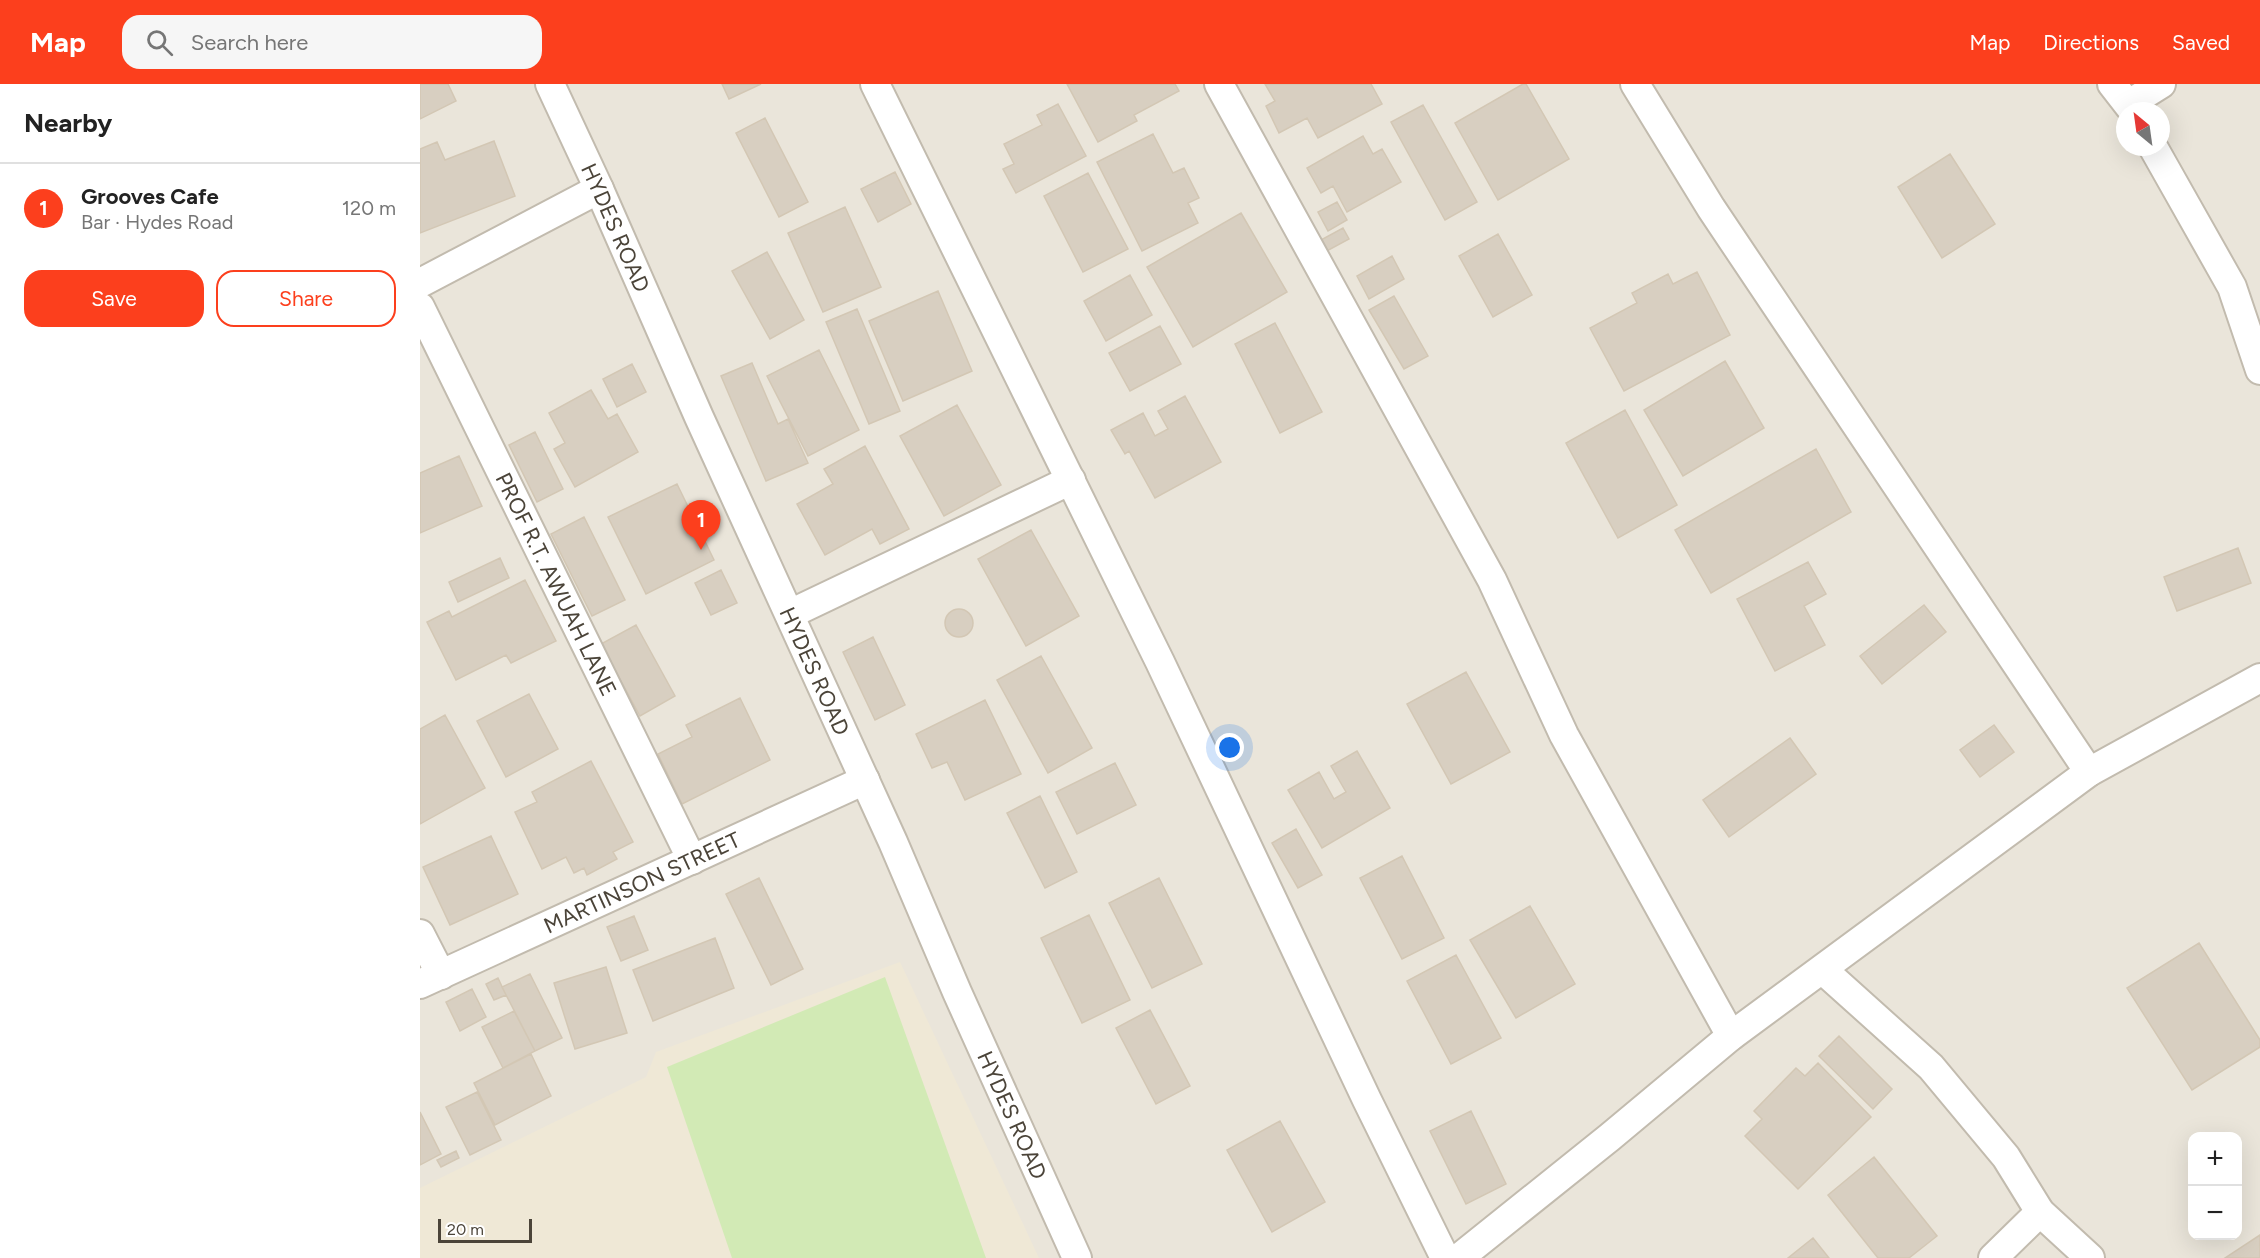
<!DOCTYPE html>
<meta charset="utf-8">
<style>
:root{--surface:#fff;--page:#f6f6f6;--text:#222;--muted:#767676;--line:#e0e0e0;--accent:#fc3f1d}
body{margin:0;font-family:Figtree,sans-serif;background:var(--page);color:var(--text)}
.controls{position:absolute;right:18px;bottom:18px;display:grid;overflow:hidden;border-radius:12px;box-shadow:0 6px 24px #0002}
.controls button{width:54px;height:54px;display:grid;place-items:center;padding:0;border:0;border-bottom:2px solid var(--line);background:var(--surface);color:var(--text);font:30px sans-serif}
.compass{position:absolute;left:1696px;top:18px;width:54px;height:54px;border-radius:50%;background:var(--surface);box-shadow:0 6px 24px #0002;rotate:331deg}
.scale{position:absolute;left:18px;bottom:15px;width:94px;box-sizing:border-box;padding-left:6px;border:3px solid #4b4439;border-top:0;font-size:16px;line-height:21px;white-space:nowrap;color:#4b4439;-webkit-text-stroke:4px #fff;paint-order:stroke}
.you{position:absolute;left:810px;top:664px;width:21px;height:21px;margin:-15px;border:4px solid #fff;border-radius:50%;background:#1a73e8;box-shadow:0 0 0 9px #1a73e833}
.badge{display:grid;place-items:center;width:39px;height:39px;border-radius:50%;background:var(--accent);color:#fff;font-size:20px;font-weight:700}
.pin{position:absolute;translate:-50% -50px;filter:drop-shadow(0 2px 3px #0008)}
.pin::after{content:'';position:absolute;top:32px;width:21px;height:18px;background:inherit;clip-path:polygon(0 0,100% 0,50% 100%)}
.list{margin:0;padding:0;list-style:none}
h2{display:flex;justify-content:space-between;align-items:center;height:78px;margin:0;padding:0 24px;font-size:26px}
h2 small{font-size:20px;font-weight:400;color:var(--muted)}
.list li{display:grid;grid-template-columns:39px 1fr auto;gap:18px;align-items:center;box-sizing:border-box;height:90px;padding:0 24px;border-top:2px solid var(--line)}
.list b{display:block;font-size:22px;white-space:nowrap}
.list p{margin:0;font-size:20px;white-space:nowrap;color:var(--muted)}
.list em{font-size:20px;font-style:normal;color:var(--muted)}
.actions{display:flex;gap:12px;padding:18px 24px}
.actions a{flex:1;padding:14px 0;border:2px solid var(--accent);border-radius:18px;text-align:center;font-size:21px;color:var(--accent)}
.actions .main{background:var(--accent);color:#fff}
.icon{flex:none;width:33px;height:33px;fill:none;stroke:currentColor;stroke-width:2;stroke-linecap:round;stroke-linejoin:round}
.map{position:relative;flex:none;width:1840px;height:1174px;overflow:hidden}
header{display:flex;align-items:center;gap:36px;box-sizing:border-box;height:84px;padding:0 30px;background:var(--accent);color:#fff}
header strong{font-size:28px}
nav{display:flex;gap:33px;margin-inline-start:auto;font-size:21px}
.search{width:420px;height:54px;background:var(--page);display:flex;align-items:center;gap:15px;box-sizing:border-box;padding:0 21px;border-radius:18px;color:var(--muted);font-size:22px}
main{display:flex}
aside{flex:1;background:var(--surface)}
.map>svg:first-child{display:block}
.residential{fill:#eae5da;fill-rule:evenodd}
.education{fill:#efe8d6}
.pitch{fill:#d2eab5}
.building{fill:#d8cfc1;stroke:#d3c7b4;stroke-width:1.5}
.lines{fill:none;stroke-linecap:round;stroke-linejoin:round}
.minor-casing{stroke:#c2bbae;stroke-width:32}
.minor{stroke:#fff;stroke-width:28}
.labels{text-anchor:middle;stroke-width:4.5;stroke-linejoin:round;paint-order:stroke}
.street-label{font-size:22px;fill:#4b4439;stroke:#fff}
</style>
<header>
<strong>Map</strong>
<div class="search"><svg class="icon" aria-label="search" viewBox="0 0 24 24"><circle cx="10" cy="10" r="6"/><path d="M15 15l6 6"/></svg>Search here</div>
<nav><a>Map</a><a>Directions</a><a>Saved</a></nav>
</header>
<main>
<aside>
<h2>Nearby<small></small></h2>
<ul class="list">
<li><span class="badge">1</span><div><b>Grooves Cafe</b><p>Bar · Hydes Road</p></div><em>120 m</em></li>
</ul>
<div class="actions"><a class="main">Save</a><a>Share</a></div>
</aside>
<div class="map">
<svg width="1840" height="1174" viewBox="0 0 1840 1174">
<rect width="100%" height="100%" fill="#f6f3ec"/>
<path class="residential" d="M 0,0 L 1840,0 L 1840,1174 L 0,1174 ZM 1705,27 L 1741,27 L 1741,63 L 1705,63 ZM 1772,1052 L 1818,1052 L 1818,1152 L 1772,1152 Z"/>
<path class="education" d="M 480,878 L 619,1174 L 0,1174 L 0,1104 L 226,993 L 236,968 Z"/>
<path class="pitch" d="M 465,893 L 566,1174 L 312,1174 L 247,983 Z"/>
<path class="building" d="M 0,0 L 28,0 L 36,17 L 0,35 Z
M 302,0 L 341,0 L 309,15 Z
M 647,0 L 755,0 L 759,7 L 714,31 L 717,37 L 678,58 Z
M 845,0 L 951,0 L 962,20 L 898,54 L 887,34 L 859,49 L 846,22 L 855,17 Z
M 1103,0 L 1106,0 L 1149,75 L 1078,116 L 1035,39 Z
M 638,20 L 666,72 L 596,109 L 583,85 L 594,80 L 584,60 L 622,41 L 617,31 Z
M 1003,21 L 1057,118 L 1025,136 L 971,38 Z
M 345,34 L 388,118 L 359,133 L 316,49 Z
M 733,50 L 753,89 L 764,84 L 779,114 L 768,119 L 778,139 L 722,167 L 677,78 Z
M 943,52 L 953,70 L 962,65 L 981,98 L 927,128 L 913,102 L 901,109 L 887,84 Z
M 74,57 L 95,112 L 0,149 L 0,65 L 17,58 L 25,76 Z
M 1530,70 L 1575,140 L 1522,174 L 1478,103 Z
M 475,88 L 491,120 L 458,138 L 441,105 Z
M 668,89 L 708,165 L 663,188 L 624,112 Z
M 917,118 L 927,136 L 908,147 L 898,128 Z
M 425,123 L 461,203 L 403,228 L 368,149 Z
M 821,129 L 867,208 L 773,263 L 727,183 Z
M 923,144 L 929,155 L 905,168 L 899,157 Z
M 1078,150 L 1112,211 L 1073,233 L 1039,172 Z
M 347,168 L 384,236 L 350,255 L 312,187 Z
M 972,172 L 984,195 L 949,215 L 937,192 Z
M 1277,188 L 1310,251 L 1204,307 L 1170,244 L 1217,219 L 1212,209 L 1248,190 L 1253,200 Z
M 710,191 L 732,231 L 686,257 L 664,217 Z
M 518,207 L 552,287 L 483,317 L 449,237 Z
M 974,212 L 1008,272 L 984,285 L 949,226 Z
M 437,225 L 480,327 L 449,340 L 406,238 Z
M 855,239 L 902,328 L 860,349 L 815,260 Z
M 740,242 L 761,280 L 710,307 L 689,269 Z
M 399,266 L 439,346 L 388,372 L 347,292 Z
M 1305,277 L 1344,344 L 1263,392 L 1224,326 Z
M 332,279 L 358,340 L 368,335 L 388,379 L 346,397 L 301,292 Z
M 212,280 L 226,308 L 197,323 L 183,295 Z
M 171,306 L 188,335 L 197,330 L 218,368 L 155,403 L 134,365 L 145,359 L 129,329 Z
M 765,312 L 801,378 L 735,414 L 709,367 L 705,370 L 691,346 L 723,329 L 735,352 L 748,345 L 738,327 Z
M 537,321 L 581,401 L 524,432 L 480,352 Z
M 1205,326 L 1257,421 L 1198,454 L 1146,359 Z
M 115,348 L 143,405 L 117,418 L 89,361 Z
M 445,362 L 489,445 L 460,460 L 452,445 L 405,471 L 377,420 L 413,400 L 404,385 Z
M 1396,365 L 1431,428 L 1291,509 L 1255,446 Z
M 39,372 L 62,422 L 0,449 L 0,389 Z
M 257,400 L 294,476 L 226,510 L 188,433 Z
M 164,433 L 205,516 L 172,532 L 131,450 Z
M 611,446 L 659,532 L 606,562 L 558,475 Z
M 1818,464 L 1831,499 L 1757,527 L 1744,493 Z
M 80,474 L 89,494 L 38,518 L 29,498 Z
M 1388,478 L 1406,510 L 1384,522 L 1405,561 L 1355,587 L 1317,515 Z
M 301,486 L 317,519 L 291,531 L 275,499 Z
M 105,496 L 136,557 L 91,579 L 86,571 L 36,596 L 7,538 L 29,527 L 32,533 Z
M 1504,521 L 1526,548 L 1462,600 L 1440,572 Z
M525 539a14 14 0 1 1 28 0a14 14 0 1 1-28 0Z
M 216,541 L 255,612 L 220,632 L 181,560 Z
M 453,553 L 485,621 L 455,636 L 423,568 Z
M 621,572 L 672,664 L 628,689 L 577,596 Z
M 1046,588 L 1090,668 L 1031,700 L 987,620 Z
M 109,610 L 138,665 L 86,693 L 57,637 Z
M 320,614 L 350,676 L 262,720 L 238,670 L 272,653 L 266,641 Z
M 565,616 L 601,690 L 545,716 L 527,678 L 512,684 L 496,650 Z
M 25,631 L 65,704 L 0,740 L 0,645 Z
M 1574,641 L 1594,668 L 1560,693 L 1540,666 Z
M 1370,654 L 1396,690 L 1309,753 L 1283,716 Z
M 937,667 L 970,724 L 902,764 L 868,706 L 899,688 L 914,715 L 926,708 L 911,682 Z
M 171,677 L 213,758 L 193,768 L 197,775 L 167,791 L 164,784 L 154,789 L 146,773 L 122,785 L 95,728 L 117,718 L 112,708 Z
M 695,679 L 716,721 L 657,750 L 636,708 Z
M 620,712 L 657,788 L 625,804 L 587,729 Z
M 876,745 L 902,791 L 878,804 L 852,759 Z
M 71,752 L 98,810 L 30,841 L 3,783 Z
M 982,772 L 1024,854 L 982,875 L 940,794 Z
M 339,794 L 383,885 L 351,901 L 306,810 Z
M 739,794 L 782,880 L 732,904 L 689,819 Z
M 1110,822 L 1155,900 L 1096,934 L 1050,856 Z
M 669,831 L 710,916 L 662,939 L 621,854 Z
M 214,832 L 228,866 L 201,877 L 187,843 Z
M 295,854 L 314,904 L 233,937 L 213,886 Z
M 1779,859 L 1840,956 L 1840,963 L 1772,1006 L 1707,904 Z
M 1036,871 L 1081,954 L 1031,980 L 987,897 Z
M 186,883 L 207,949 L 155,965 L 134,899 Z
M 110,890 L 142,954 L 115,967 L 82,903 Z
M 78,894 L 86,911 L 74,916 L 66,900 Z
M 52,905 L 66,933 L 40,947 L 26,918 Z
M 730,926 L 770,1002 L 736,1020 L 696,944 Z
M 94,927 L 115,967 L 83,984 L 62,943 Z
M 1419,952 L 1472,1005 L 1453,1025 L 1399,972 Z
M 111,970 L 131,1012 L 75,1041 L 54,999 Z
M 1398,979 L 1451,1033 L 1378,1105 L 1325,1052 L 1342,1035 L 1334,1027 L 1376,984 L 1385,992 Z
M 57,1008 L 81,1056 L 50,1071 L 26,1023 Z
M 1051,1027 L 1086,1100 L 1046,1120 L 1010,1047 Z
M 0,1028 L 21,1070 L 0,1081 Z
M 860,1037 L 905,1118 L 852,1148 L 807,1066 Z
M 36,1067 L 39,1074 L 21,1083 L 17,1076 Z
M 1454,1073 L 1517,1152 L 1489,1174 L 1458,1174 L 1408,1111 Z
M 1840,1151 L 1840,1174 L 1805,1174 Z
M 1393,1154 L 1409,1174 L 1368,1174 Z"/>
<g class="lines">
<g class="minor-casing">
<g id="minor">
<path id="s1" d="M 130,0 L 179,105 L 279,333 L 473,758 L 537,908 L 657,1174"/>
<path d="M 455,0 L 740,578 L 947,1016 L 1025,1174"/>
<path d="M 799,0 L 1072,496 L 1144,651 L 1311,952"/>
<path d="M 1215,0 L 1291,124 L 1669,688"/>
<path d="M 1692,0 L 1713,27"/>
<path d="M 1709,20 L 1741,0"/>
<path d="M 1733,63 L 1812,203 L 1840,286"/>
<path d="M 0,199 L 179,105"/>
<path id="s2" d="M 0,223 L 272,776"/>
<path d="M 370,530 L 651,396"/>
<path d="M 0,850 L 21,891"/>
<path d="M 1403,886 L 1511,983 L 1586,1073 L 1620,1128 L 1670,1174"/>
<path id="s3" d="M 0,900 L 445,696"/>
<path d="M 1039,1174 L 1190,1053 L 1311,952 L 1669,688 L 1840,594"/>
<path d="M 1573,1174 L 1620,1128"/>
</g>
</g>
<use href="#minor" class="minor"/>
</g>
<g class="labels">
<g class="street-label">
<text dy="8" stroke="none"><textPath href="#s1" startOffset="158">HYDES ROAD</textPath></text>
<text dy="8" stroke="none"><textPath href="#s2" startOffset="309">PROF R.T. AWUAH LANE</textPath></text>
<text dy="8" stroke="none"><textPath href="#s1" startOffset="644">HYDES ROAD</textPath></text>
<text dy="8" stroke="none"><textPath href="#s3" startOffset="244">MARTINSON STREET</textPath></text>
<text dy="8" stroke="none"><textPath href="#s1" startOffset="1130">HYDES ROAD</textPath></text>
</g>
</g>
</svg>
<div class="controls">
<button>+</button>
<button>−</button>
</div>
<svg class="compass" viewBox="-18 -18 36 36"><path d="M0-13l5 13h-10z" fill="#e53935"/><path d="M0 13l5-13h-10z" fill="#767676"/></svg>
<div class="scale">20 m</div>
<div class="you"></div>
<div class="pin badge" style="left:281px;top:466px">1</div>
</div>
</main>
